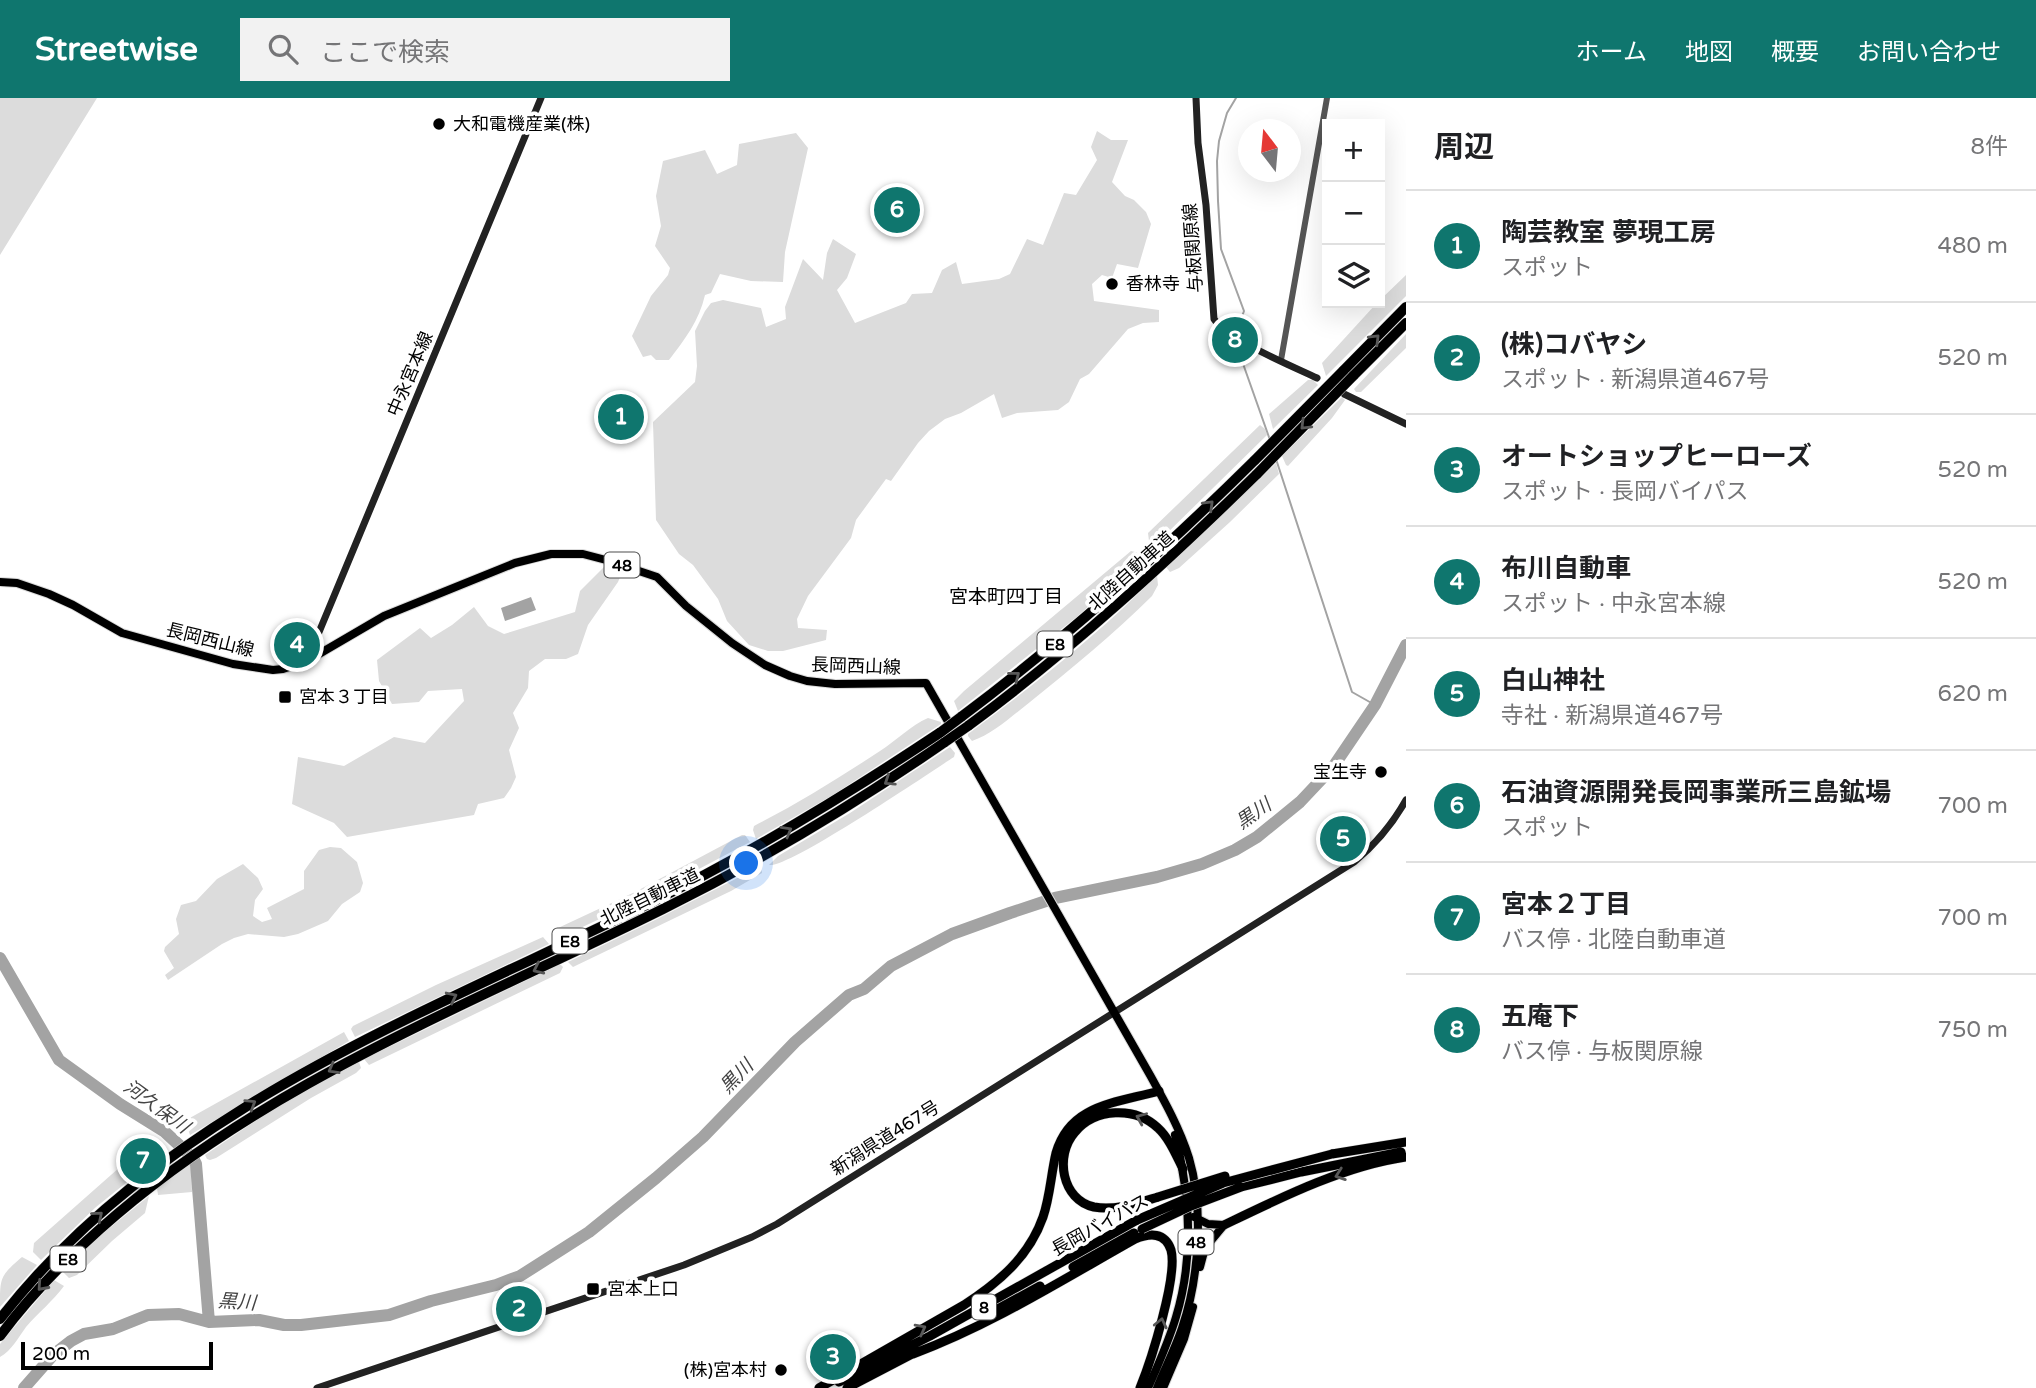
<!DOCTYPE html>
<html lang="ja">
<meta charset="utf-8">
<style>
:root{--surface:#fff;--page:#f2f2f2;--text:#202124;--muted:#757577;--line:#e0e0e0;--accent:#0f766e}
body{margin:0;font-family:"Varela Round","Noto Sans JP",sans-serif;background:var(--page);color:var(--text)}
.controls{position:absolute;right:21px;top:21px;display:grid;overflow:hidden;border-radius:0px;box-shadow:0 7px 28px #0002}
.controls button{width:63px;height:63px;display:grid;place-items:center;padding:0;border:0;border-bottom:2px solid var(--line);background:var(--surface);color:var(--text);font:35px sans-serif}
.compass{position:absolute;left:1238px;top:21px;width:63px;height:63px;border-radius:50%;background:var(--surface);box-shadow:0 7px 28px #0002;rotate:344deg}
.scale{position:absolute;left:21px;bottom:18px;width:192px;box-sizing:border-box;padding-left:7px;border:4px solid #000;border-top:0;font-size:19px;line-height:24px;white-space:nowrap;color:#000;-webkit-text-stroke:5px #fff;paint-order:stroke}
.you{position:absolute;left:747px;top:766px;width:24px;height:24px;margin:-18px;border:5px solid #fff;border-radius:50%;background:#1a73e8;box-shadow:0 0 0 10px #1a73e833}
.badge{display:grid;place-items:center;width:46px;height:46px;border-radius:50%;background:var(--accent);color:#fff;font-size:23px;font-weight:700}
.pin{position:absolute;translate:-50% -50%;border:4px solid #fff;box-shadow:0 2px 7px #0006}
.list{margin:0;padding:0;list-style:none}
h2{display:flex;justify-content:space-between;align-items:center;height:91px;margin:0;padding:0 28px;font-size:30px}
h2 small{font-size:23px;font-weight:400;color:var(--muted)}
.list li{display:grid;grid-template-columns:46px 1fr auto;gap:21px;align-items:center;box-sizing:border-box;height:112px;padding:0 28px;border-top:2px solid var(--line)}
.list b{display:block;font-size:26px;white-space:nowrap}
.list p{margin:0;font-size:23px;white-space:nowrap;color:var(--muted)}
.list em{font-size:23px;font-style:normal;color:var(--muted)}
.icon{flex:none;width:38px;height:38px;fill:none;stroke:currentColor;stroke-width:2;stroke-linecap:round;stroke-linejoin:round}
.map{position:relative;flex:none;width:1406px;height:1290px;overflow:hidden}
header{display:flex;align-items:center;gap:42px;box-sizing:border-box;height:98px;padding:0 35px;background:var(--accent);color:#fff}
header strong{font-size:33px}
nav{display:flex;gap:38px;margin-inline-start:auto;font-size:24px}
.search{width:490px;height:63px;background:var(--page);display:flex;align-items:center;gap:18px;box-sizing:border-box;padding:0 24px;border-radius:0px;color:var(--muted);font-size:26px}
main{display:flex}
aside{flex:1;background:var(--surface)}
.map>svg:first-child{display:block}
.green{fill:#dcdcdc}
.water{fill:#a3a3a3}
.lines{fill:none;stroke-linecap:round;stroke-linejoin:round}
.stream{stroke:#a3a3a3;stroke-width:2}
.river{stroke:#a3a3a3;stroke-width:12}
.primary-casing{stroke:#dbdbdb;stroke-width:10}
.trunk-casing{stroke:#dbdbdb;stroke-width:10}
.motorway-casing{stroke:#dbdbdb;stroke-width:11}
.tertiary{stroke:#555;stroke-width:6}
.secondary{stroke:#222;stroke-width:7}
.primary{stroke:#000;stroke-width:8}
.trunk{stroke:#000;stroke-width:9}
.motorway{stroke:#000;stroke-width:10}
.trunk-bridge-casing{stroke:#dbdbdb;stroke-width:10;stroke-linecap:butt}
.motorway-bridge-casing{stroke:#dbdbdb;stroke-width:11;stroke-linecap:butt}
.trunk-bridge{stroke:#000;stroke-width:9}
.motorway-bridge{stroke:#000;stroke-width:10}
.oneway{stroke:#595959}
.poi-dot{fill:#000;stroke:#fff;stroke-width:2.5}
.labels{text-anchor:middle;stroke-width:7;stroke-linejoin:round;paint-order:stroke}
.shield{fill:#fff;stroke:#4c4c4c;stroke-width:2}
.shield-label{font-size:16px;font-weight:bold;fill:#000}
.poi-label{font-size:18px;fill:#000;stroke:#fff;text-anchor:start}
.street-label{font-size:18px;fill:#000;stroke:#fff}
.neighbourhood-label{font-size:19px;fill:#000;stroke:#fff}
.water-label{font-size:19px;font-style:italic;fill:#444;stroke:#fff}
</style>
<header>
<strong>Streetwise</strong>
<div class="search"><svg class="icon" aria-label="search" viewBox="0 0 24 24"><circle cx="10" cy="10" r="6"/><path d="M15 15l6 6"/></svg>ここで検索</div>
<nav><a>ホーム</a><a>地図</a><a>概要</a><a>お問い合わせ</a></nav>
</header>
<main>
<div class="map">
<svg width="1406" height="1290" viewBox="0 0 1406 1290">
<rect width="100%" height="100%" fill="#fff"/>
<path class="green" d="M 0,0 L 97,0 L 0,157 Z
M 1097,33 L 1111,42 L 1128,42 L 1112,84 L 1125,98 L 1134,102 L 1146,114 L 1151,126 L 1138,170 L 1117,166 L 1112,180 L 1102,177 L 1092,186 L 1094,203 L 1159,212 L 1159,224 L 1143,225 L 1128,231 L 1089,276 L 1080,281 L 1069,304 L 1058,312 L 1017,315 L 1002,320 L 994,296 L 961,315 L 945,321 L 929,333 L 918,345 L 891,383 L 886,381 L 856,422 L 851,440 L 808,498 L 797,521 L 798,530 L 827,532 L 826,542 L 783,553 L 768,553 L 749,547 L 727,523 L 718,501 L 693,467 L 679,456 L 656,422 L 653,324 L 695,284 L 697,268 L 695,233 L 705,213 L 711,205 L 723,202 L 761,210 L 766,229 L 786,221 L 785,209 L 803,161 L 823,182 L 827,155 L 833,141 L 856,156 L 847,180 L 837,192 L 855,225 L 906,205 L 912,196 L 932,195 L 942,172 L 956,164 L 962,186 L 999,181 L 1010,176 L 1027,141 L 1043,147 L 1064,95 L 1076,97 L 1097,62 L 1091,49 Z
M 796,35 L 808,50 L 785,154 L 783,184 L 751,183 L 720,176 L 711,195 L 705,197 C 699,223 685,241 669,262 L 656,262 L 651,257 L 643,259 L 632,238 L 651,198 L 668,177 L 670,170 L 655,148 L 661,128 L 656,98 L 663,63 L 705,52 L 717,76 L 737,67 L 739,46 Z
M 1406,177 L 1406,198 L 1326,278 L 1322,265 L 1375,207 L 1380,205 L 1380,202 Z
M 1406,236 L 1406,250 L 1361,294 L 1356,294 L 1354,291 Z
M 1308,282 L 1313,282 L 1318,287 L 1273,331 L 1269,316 Z
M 1342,299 L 1345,302 L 1332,320 L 1288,368 L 1286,367 L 1282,358 Z
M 1260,327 L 1265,331 L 1267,337 L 1155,447 L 1153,447 L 1149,443 L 1148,435 Z
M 1276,365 L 1279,376 L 1230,424 L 1179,470 L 1170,474 L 1166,469 Z
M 1131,453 L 1139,455 L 1141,460 L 1078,518 L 958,613 L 954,603 L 964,593 Z
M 607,466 L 623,472 L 618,484 L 588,527 L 578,556 L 566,561 L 545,561 L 529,573 L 528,590 L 513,615 L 519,630 L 509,652 L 516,679 L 511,690 L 504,700 L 478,706 L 474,717 L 347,739 L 334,725 L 292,706 L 298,659 L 344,668 L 394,639 L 425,645 L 464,603 L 462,591 L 428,593 L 419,604 L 392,606 L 379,583 L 377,562 L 420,530 L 431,540 L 452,527 L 474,509 L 488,528 L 504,536 L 575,514 L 580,493 Z
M 1157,477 L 1158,487 L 1152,498 C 1114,536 1072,570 1030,604 C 1013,617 993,636 972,643 L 968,638 L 968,636 C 1034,587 1099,536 1157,477 Z
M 928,620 L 941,624 L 941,626 L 833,697 L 756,741 L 753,732 L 754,728 C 797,706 839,680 880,653 C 896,643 911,627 928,620 Z
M 950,649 L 955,655 L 954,659 C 929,675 788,771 769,767 L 778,758 L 850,715 Z
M 742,737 L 745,737 L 750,744 L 644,800 L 555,842 L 553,836 L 558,830 L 635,794 Z
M 330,749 L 341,750 L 357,764 L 363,785 L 360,794 L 342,806 L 328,823 L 298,836 L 284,839 L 248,836 L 234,840 L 222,846 L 168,882 L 165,877 L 174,870 L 164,853 L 165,849 L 179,836 L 176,821 L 181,807 L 196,803 L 217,781 L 243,766 L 258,780 L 263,791 L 255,802 L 253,818 L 262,824 L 272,821 L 267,810 L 304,791 L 304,773 L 319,752 Z
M 761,768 L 762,775 L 731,793 L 573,869 L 568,864 L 655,822 Z
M 543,839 L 549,846 L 355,939 L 351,931 L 353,928 L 436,887 Z
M 558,867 L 561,867 L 563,869 L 560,875 L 369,967 L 364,961 Z
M 344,934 L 349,943 L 190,1037 L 187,1029 L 188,1021 Z
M 359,964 L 361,970 L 356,975 L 311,1000 L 216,1060 L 210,1062 L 207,1061 L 205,1057 L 282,1005 Z
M 133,1063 L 143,1070 L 142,1072 L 96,1109 L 41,1162 L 33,1154 L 34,1145 L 120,1069 Z
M 191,1065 L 192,1094 L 158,1097 L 157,1090 Z
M 149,1098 L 145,1115 L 112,1143 L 77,1177 L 69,1180 L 63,1174 L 92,1144 Z
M 22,1159 L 37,1167 L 0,1209 C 0,1179 0,1178 22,1159 Z
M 54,1182 L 64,1188 C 53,1203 38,1215 26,1229 C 18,1240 12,1252 0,1259 L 0,1246 Z"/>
<path class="water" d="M 531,499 L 536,512 L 505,523 L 501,510 Z"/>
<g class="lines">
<path class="stream" d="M 1236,0 L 1227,15 L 1219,43 L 1217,63 L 1218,103 L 1221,151 L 1244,213 L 1240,224 L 1248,238 L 1246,243
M 1244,249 L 1241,260 L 1270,342
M 1276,361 L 1352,594 L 1375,607"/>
<path class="river" d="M 0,860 L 59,962 L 120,1006 L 165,1034 L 193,1060 L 196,1066 L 209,1224
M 24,1290 L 53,1257 L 71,1243 L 84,1236 L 113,1231 L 148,1217 L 179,1216 L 209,1224 L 259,1222 L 284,1227 L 301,1227 L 389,1217 L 431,1203 L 496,1187 L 520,1178 L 589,1134 L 656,1080 L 703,1039 L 795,944 L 849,897 L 864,891 L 891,868 L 952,836 L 1010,815 L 1055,800 L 1157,779 L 1202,766 L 1235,752 L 1257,739 L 1300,704 L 1333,669 L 1375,607 L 1406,547"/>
<g class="primary-casing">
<path id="primary" d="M 0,484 L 17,485 L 49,496 L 73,507 L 122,535 L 233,566 L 273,572 L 283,571 L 307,563 L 384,518 L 515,465 L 551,456 L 583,456 L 606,462 L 657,479 L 686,508 L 732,545 L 765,567 L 790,578 L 807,583 L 835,586 L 926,585 L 1150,977 C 1165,1004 1180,1031 1189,1060 C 1204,1111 1199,1181 1182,1230 C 1175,1251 1165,1270 1157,1290
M 1194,1119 L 1208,1126 L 1224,1127
M 1200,1169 L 1205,1150 L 1224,1127
M 1148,1290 C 1158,1267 1169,1243 1176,1219 C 1194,1160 1190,1096 1175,1037
M 1163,1290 L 1184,1241 L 1193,1209"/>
</g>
<g class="trunk-casing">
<path id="trunk" d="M 1332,1056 L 1406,1044
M 1241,1089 L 1301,1074 L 1401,1054
M 1158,1099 C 1138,1105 1115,1113 1094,1109 C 1062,1102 1054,1058 1075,1034 C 1095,1010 1135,1008 1158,1030 C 1169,1040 1176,1057 1183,1071
M 1224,1127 C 1280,1100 1344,1068 1406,1059
M 1073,1169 L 1134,1135
M 994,1213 L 1040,1188
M 913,1256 C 991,1227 1062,1182 1135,1141 C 1150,1135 1165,1134 1171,1152 C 1178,1178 1151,1263 1140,1290
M 839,1284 L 930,1238 L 1137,1122
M 819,1290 L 964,1207 C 998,1185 1029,1159 1043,1119 C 1050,1099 1051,1076 1056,1055 C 1070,1006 1117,1005 1159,993
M 847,1290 L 916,1254"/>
</g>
<g class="motorway-casing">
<path id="motorway" d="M 1343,273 L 1406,209
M 1353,278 L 1406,225
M 961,619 C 1065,541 1162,454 1255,362
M 968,628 C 1071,552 1166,465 1257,376
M 0,1221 C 162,1013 418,919 646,807 C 750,756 845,698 941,634
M 0,1238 C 29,1199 64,1163 100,1131 C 263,985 470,907 663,811 C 762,762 855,706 945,644"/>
</g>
<path class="tertiary" d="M 1281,262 L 1327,0"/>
<path class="secondary" d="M 1196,0 L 1198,45 L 1206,107 L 1214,221 C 1228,242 1292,268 1317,280
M 1344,296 L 1406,326
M 307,563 L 541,0
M 317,1290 L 684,1167 L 752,1139 L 777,1126 L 1354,764 C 1376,746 1392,727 1406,702"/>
<use href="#primary" class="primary"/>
<use href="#trunk" class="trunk"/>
<use href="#motorway" class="motorway"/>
<g class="trunk-bridge-casing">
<path id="trunk-bridge" d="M 1158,1099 L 1225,1078
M 1137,1122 L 1223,1085 L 1332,1056
M 1142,1131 L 1191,1108 L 1241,1089"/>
</g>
<g class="motorway-bridge-casing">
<path id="motorway-bridge" d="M 1255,362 L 1343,273
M 1257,376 L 1353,278
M 941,634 L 961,619
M 945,644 L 968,628"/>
</g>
<use href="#trunk-bridge" class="trunk-bridge"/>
<use href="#motorway-bridge" class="motorway-bridge"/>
</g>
<defs><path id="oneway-chevron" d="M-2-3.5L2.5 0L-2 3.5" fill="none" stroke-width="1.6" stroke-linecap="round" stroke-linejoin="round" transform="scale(1.75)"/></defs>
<g class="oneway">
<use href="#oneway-chevron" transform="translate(1375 241) rotate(-45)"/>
<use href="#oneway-chevron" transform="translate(1305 327) rotate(135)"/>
<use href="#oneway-chevron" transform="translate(1209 407) rotate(-44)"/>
<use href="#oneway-chevron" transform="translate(1015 578) rotate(-38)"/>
<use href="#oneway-chevron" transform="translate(889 683) rotate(146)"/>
<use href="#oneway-chevron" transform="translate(787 733) rotate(-30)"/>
<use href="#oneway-chevron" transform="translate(538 871) rotate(155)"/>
<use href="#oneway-chevron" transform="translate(452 899) rotate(-26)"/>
<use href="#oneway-chevron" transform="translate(333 971) rotate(151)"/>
<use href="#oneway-chevron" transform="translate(251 1006) rotate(-32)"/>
<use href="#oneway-chevron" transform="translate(1141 1020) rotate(-157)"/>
<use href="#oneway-chevron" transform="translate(1340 1077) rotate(161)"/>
<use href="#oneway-chevron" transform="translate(98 1118) rotate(-40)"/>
<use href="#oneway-chevron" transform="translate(42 1188) rotate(132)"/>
<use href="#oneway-chevron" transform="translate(1161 1225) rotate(-77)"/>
<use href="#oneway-chevron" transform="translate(921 1231) rotate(-28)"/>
</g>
<g class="poi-dot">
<circle cx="439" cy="26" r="7"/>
<circle cx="1112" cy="186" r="7"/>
<rect x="278" y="592" width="14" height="14" rx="3.5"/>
<circle cx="1381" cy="674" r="7"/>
<rect x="586" y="1184" width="14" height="14" rx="3.5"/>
<circle cx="781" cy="1272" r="7"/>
</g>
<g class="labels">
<g class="shield">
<rect x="604.5" y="454.5" width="35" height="25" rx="5"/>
<rect x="1037.5" y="533.5" width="35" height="25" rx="5"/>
<rect x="552.5" y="830.5" width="35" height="25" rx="5"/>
<rect x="1178.5" y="1131.5" width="35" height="25" rx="5"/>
<rect x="50.5" y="1148.5" width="35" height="25" rx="5"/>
<rect x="972" y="1196.5" width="24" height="25" rx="5"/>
</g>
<g class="shield-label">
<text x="622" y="473">48</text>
<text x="1055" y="552">E8</text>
<text x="570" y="849">E8</text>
<text x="1196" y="1150">48</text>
<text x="68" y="1167">E8</text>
<text x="984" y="1215">8</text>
</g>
<g class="poi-label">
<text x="453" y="32">大和電機産業(株)</text>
<text x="1126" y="192">香林寺</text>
<text x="299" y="605">宮本３丁目</text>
<text x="1367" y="680" text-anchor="end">宝生寺</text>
<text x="607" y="1197">宮本上口</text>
<text x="767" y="1278" text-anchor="end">(株)宮本村</text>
</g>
<g class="street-label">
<text transform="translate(1193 150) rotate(-94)" y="6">与板関原線</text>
<text transform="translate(410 276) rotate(-67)" y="6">中永宮本線</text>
<text transform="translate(1131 473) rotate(-42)" y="6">北陸自動車道</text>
<text transform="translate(210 542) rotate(14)" y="6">長岡西山線</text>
<text transform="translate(856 568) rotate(2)" y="6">長岡西山線</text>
<text transform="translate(650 799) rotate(-26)" y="6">北陸自動車道</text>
<text transform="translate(885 1040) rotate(-32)" y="6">新潟県道467号</text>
<text transform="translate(1100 1127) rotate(-29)" y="6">長岡バイパス</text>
</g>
<g class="neighbourhood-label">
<text x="1006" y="505">宮本町四丁目</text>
</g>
<g class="water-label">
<text transform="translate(1253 715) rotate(-35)" y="7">黒川</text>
<text transform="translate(736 978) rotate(-46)" y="7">黒川</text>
<text transform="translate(157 1008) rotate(36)" y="7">河久保川</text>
<text transform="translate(237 1203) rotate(4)" y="7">黒川</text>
</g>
</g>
</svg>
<div class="controls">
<button>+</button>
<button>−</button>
<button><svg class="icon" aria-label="layers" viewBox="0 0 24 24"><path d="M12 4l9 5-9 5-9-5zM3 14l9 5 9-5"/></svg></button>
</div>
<svg class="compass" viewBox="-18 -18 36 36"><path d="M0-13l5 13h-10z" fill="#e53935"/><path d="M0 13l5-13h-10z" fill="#757577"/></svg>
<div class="scale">200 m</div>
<div class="you"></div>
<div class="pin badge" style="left:621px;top:319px">1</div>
<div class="pin badge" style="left:519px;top:1211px">2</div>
<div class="pin badge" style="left:833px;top:1259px">3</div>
<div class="pin badge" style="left:297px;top:547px">4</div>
<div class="pin badge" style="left:1343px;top:741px">5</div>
<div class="pin badge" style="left:897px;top:112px">6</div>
<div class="pin badge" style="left:143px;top:1063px">7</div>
<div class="pin badge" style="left:1235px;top:242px">8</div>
</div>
<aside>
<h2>周辺<small>8件</small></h2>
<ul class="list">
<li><span class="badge">1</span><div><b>陶芸教室 夢現工房</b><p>スポット</p></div><em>480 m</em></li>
<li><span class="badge">2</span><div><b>(株)コバヤシ</b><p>スポット · 新潟県道467号</p></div><em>520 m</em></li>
<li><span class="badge">3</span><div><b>オートショップヒーローズ</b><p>スポット · 長岡バイパス</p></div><em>520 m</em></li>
<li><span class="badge">4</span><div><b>布川自動車</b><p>スポット · 中永宮本線</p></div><em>520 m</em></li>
<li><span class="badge">5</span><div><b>白山神社</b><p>寺社 · 新潟県道467号</p></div><em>620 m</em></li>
<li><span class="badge">6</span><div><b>石油資源開発長岡事業所三島鉱場</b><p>スポット</p></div><em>700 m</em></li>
<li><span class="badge">7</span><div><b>宮本２丁目</b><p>バス停 · 北陸自動車道</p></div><em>700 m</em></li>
<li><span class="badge">8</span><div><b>五庵下</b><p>バス停 · 与板関原線</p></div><em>750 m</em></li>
</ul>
</aside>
</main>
